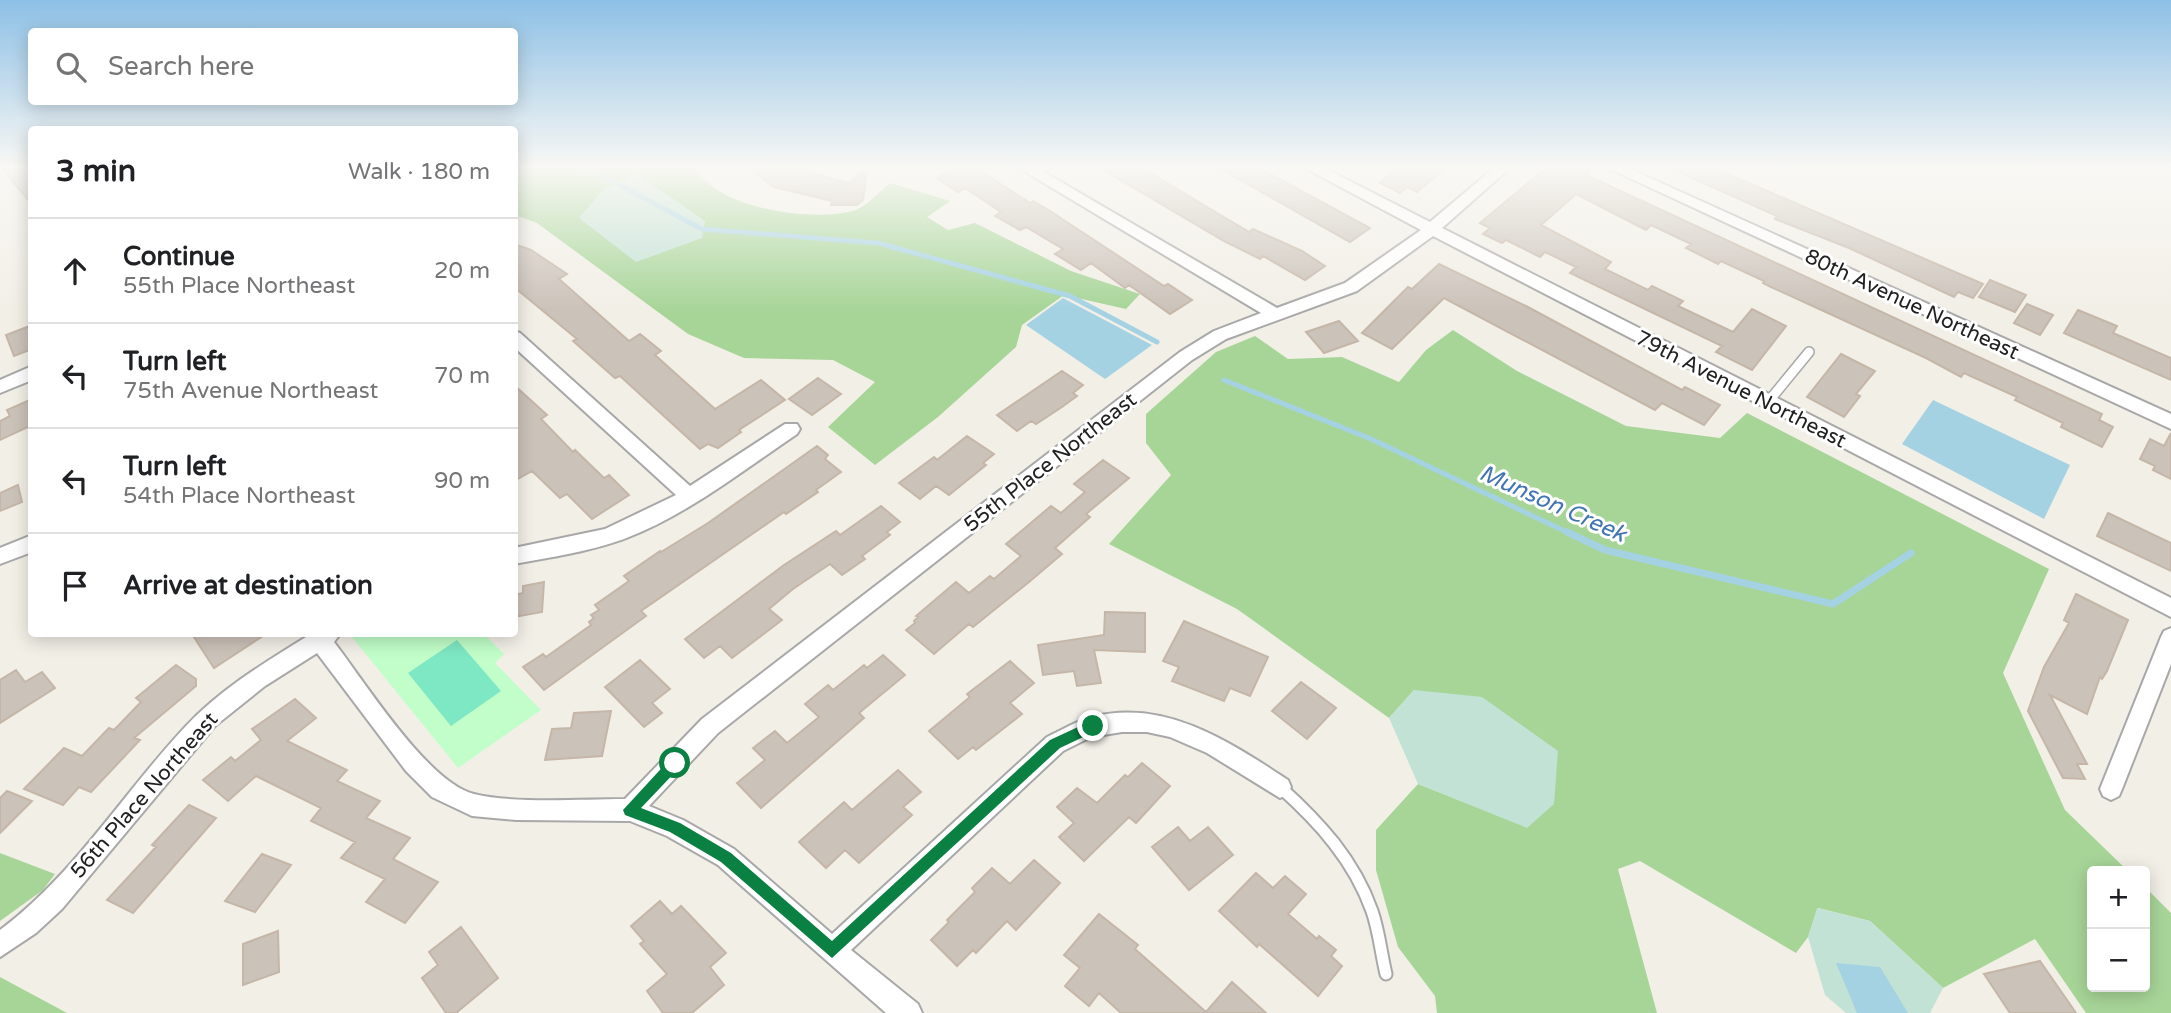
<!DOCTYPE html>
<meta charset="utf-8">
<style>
:root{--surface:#fff;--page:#f2f2f2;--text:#202124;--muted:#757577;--line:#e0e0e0}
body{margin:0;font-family:"Varela Round",sans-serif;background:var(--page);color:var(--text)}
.controls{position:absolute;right:21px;bottom:21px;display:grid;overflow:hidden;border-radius:7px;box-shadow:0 4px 18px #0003}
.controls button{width:63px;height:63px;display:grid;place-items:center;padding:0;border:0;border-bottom:2px solid var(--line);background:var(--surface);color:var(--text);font:35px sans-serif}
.stop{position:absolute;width:21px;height:21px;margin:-16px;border:5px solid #0b8043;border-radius:50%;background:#fff}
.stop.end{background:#0b8043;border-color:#fff;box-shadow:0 2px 7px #0008}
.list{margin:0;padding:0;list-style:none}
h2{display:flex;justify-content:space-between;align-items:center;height:91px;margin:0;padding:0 28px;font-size:30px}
h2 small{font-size:23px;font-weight:400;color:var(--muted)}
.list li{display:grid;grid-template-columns:46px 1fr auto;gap:21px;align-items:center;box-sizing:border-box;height:105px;padding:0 28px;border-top:2px solid var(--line)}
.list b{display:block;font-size:26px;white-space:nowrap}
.list p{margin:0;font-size:23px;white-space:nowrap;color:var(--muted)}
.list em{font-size:23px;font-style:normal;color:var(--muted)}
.icon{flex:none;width:38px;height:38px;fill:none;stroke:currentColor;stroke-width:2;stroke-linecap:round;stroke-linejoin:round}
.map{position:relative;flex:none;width:2171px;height:1013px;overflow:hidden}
.search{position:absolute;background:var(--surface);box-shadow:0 4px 18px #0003;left:28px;top:28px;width:490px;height:77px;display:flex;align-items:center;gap:18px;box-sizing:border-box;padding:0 24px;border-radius:7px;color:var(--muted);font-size:26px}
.panel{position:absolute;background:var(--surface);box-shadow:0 4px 18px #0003;left:28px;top:126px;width:490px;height:511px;border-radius:7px}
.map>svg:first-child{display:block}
.forest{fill:#a7d598}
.wetland{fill:#c2e2d5}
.park{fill:#c1fec9}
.pitch{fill:#7ee7c4}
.water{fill:#a4d2e3}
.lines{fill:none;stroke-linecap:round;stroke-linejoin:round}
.stream-far1{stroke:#a4d2e3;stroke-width:5}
.stream{stroke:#a4d2e3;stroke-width:7}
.building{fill:#cbc2b9;stroke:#c5b6a7;stroke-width:2}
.service-far1-casing{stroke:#a8a8a8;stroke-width:12}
.service-casing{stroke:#a8a8a8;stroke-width:15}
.minor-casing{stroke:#a8a8a8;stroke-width:4}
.service-far1{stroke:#fff;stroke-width:9}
.service{stroke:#fff;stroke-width:11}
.minor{fill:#fff;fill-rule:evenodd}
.route{fill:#0b8043}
.labels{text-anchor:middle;stroke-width:6;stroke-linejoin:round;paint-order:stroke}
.street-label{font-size:21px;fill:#212121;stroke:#fff}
.water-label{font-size:23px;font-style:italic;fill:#4074b2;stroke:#fff}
</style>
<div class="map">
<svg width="2171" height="1013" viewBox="0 0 2171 1013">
<rect width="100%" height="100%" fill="#f2efe7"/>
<path class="forest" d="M 514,168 L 696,168 C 716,209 815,223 856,210 C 867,206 880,191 890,183 L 950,201 L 927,217 L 948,230 L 975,223 L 1071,271 L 1140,294 L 1126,309 L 1064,295 L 1022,325 L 1016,347 L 938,417 L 875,465 L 828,427 L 875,382 L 833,360 L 744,358 L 688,334 L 537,223 L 515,215 Z
M 1453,330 L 1517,371 L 1626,426 L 1720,438 L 1747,413 L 2049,569 L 2003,673 L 2065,810 L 2128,871 L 2092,871 L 2092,987 L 2145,987 L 2145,887 L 2171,913 L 2171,1013 L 2086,1013 L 2035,939 L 1943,988 L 1870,921 L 1818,908 L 1808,937 L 1796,953 L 1640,861 L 1618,869 L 1657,1013 L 1437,1013 L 1435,996 L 1398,947 L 1376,870 L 1376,830 L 1418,784 L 1528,827 L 1414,690 L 1389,718 L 1237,609 L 1109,544 L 1171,475 L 1146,443 L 1146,414 L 1216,352 L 1255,336 L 1288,359 L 1342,357 L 1399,382 L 1426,350 Z
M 0,853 L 55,874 L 43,890 L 0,921 Z
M 0,977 L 67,1013 L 0,1013 Z"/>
<path class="wetland" d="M 637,174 L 705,221 L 702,238 L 636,262 L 579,218 L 604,189 Z
M 1414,690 L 1482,697 L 1558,751 L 1554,804 L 1527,828 L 1418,784 L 1389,718 Z
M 1817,908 L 1870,921 L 1943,988 L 1930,1013 L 1846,1013 L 1825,995 L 1808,937 Z"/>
<path class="park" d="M 358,634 L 484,634 L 504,654 L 495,663 L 541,710 L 458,768 L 352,637 Z"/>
<path class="pitch" d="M 457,640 L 501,691 L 451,726 L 408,673 Z"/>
<path class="water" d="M 1063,298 L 1152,345 L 1105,379 L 1026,325 Z
M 1933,400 L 2070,465 L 2044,519 L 1902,444 Z
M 1836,963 L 1880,967 L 1908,1013 L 1857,1013 Z"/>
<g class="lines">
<path class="stream-far1" d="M 582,168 L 597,173 L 702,229 L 878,243 L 1070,296 L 1157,342
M 1224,380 L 1371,439 L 1571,534"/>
<path class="stream" d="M 1567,532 L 1605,550 L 1833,604 L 1911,553"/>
</g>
<path class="building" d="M 2,168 L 32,168 L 32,205 Z
M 749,168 L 792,168 L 849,183 L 867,169 L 863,200 L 857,205 L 831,205 L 832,201 L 774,187 Z
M 953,168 L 960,171 L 976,168 L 1030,203 L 1033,201 L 1050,211 L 1164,286 L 1168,284 L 1192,300 L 1170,314 L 1129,285 L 1125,288 L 1091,263 L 1081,270 L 1055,254 L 1063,249 L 1026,227 L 1020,230 L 995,216 L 1001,212 L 965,188 L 958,192 L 936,178 Z
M 1100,168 L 1142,168 L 1249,232 L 1253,229 L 1302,251 L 1325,266 L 1305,280 L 1263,256 L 1260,259 L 1224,241 Z
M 1219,168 L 1259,168 L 1370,228 L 1350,242 Z
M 1398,168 L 1446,168 L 1417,192 L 1407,187 L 1400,193 L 1380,183 Z
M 1546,168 L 1594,168 L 1586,175 L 2102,414 L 2099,420 L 2113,427 L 2102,447 L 2061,427 L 2063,423 L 2015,400 L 2017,397 L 1964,373 L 1961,377 L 1926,358 L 1771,287 L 1763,283 L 1764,281 L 1721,261 L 1718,264 L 1686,248 L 1691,244 L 1651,225 L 1646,230 L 1576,194 L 1541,225 L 1611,262 L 1605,269 L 1648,290 L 1652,286 L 1683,301 L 1678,306 L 1733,332 L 1752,309 L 1786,326 L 1752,370 L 1716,352 L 1722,346 L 1570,273 L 1576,267 L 1545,252 L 1540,257 L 1506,240 L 1502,243 L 1483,234 L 1490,228 L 1480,223 Z
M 1670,168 L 1711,168 L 1721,171 L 1983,284 L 1973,298 L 1958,292 L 1954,297 L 1849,248 L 1775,219 L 1777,216 Z
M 514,244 L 531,250 L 567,274 L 559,279 L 629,341 L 640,334 L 661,351 L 655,355 L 715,409 L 761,380 L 785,400 L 739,430 L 741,432 L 718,448 L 708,444 L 700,449 L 620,376 L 615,378 L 573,341 L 577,339 L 514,287 Z
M 1439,264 L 1526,306 L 1682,390 L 1685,387 L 1720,405 L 1704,425 L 1662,403 L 1655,410 L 1444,298 L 1392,349 L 1362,333 L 1408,287 L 1412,289 Z
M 1990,280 L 2026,295 L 2015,312 L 1979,297 Z
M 2027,304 L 2053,315 L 2040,335 L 2014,323 Z
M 2078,310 L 2117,326 L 2113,333 L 2171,358 L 2171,380 L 2064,333 Z
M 1339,321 L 1358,341 L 1324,353 L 1306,332 Z
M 32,325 L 32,349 L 14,356 L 6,335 Z
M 1841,354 L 1875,371 L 1856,394 L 1860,396 L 1844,417 L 1807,397 Z
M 1062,371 L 1083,385 L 1073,393 L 1077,396 L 1062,407 L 1036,424 L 1031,421 L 1017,431 L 997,415 Z
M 818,378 L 841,394 L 812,415 L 789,399 Z
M 514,385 L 547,415 L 541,419 L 573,452 L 575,450 L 604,478 L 609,475 L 629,495 L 592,519 L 567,494 L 560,498 L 532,471 L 514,481 Z
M 32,399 L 32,425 L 0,440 L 0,421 L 10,416 L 7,410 Z
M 2171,433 L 2171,479 L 2153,470 L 2155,466 L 2140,459 L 2150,439 L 2164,446 Z
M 967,436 L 994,454 L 983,463 L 986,465 L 949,495 L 936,486 L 920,499 L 899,483 L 934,457 L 937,460 Z
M 817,446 L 828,455 L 825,459 L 841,472 L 816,490 L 818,492 L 786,514 L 784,512 L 641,611 L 646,616 L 544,690 L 523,667 L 543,654 L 546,657 L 591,625 L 589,622 L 594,618 L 591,615 L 599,610 L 595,605 L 629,581 L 624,576 L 660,551 L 661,552 L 708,523 Z
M 1103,460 L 1129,478 L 1086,514 L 1090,517 L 1055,548 L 1062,554 L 1029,582 L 973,627 L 969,624 L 934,654 L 906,630 L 915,623 L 914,621 L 918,617 L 916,616 L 956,582 L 969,593 L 990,576 L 994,579 L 1021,556 L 1006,544 L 1051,506 L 1061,513 L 1085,492 L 1074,484 Z
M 18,485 L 22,502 L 0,511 L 0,493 Z
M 881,506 L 900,522 L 887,532 L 890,535 L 862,556 L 865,559 L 842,575 L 830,564 L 793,589 L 769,609 L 782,620 L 732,658 L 720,646 L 704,658 L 685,639 L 784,565 L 836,531 L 840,535 Z
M 2108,513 L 2171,543 L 2171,571 L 2097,536 Z
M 544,582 L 542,612 L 514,617 L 514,595 L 523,593 L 523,586 Z
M 2076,594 L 2128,620 L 2107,671 L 2102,679 L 2100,677 L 2087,714 L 2050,695 L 2087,764 L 2077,764 L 2085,779 L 2063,778 L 2028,711 L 2044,667 L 2069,623 L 2064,620 Z
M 1105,612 L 1145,613 L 1145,652 L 1094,650 L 1101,683 L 1077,686 L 1074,671 L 1043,675 L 1038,645 L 1104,635 Z
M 1184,621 L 1268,657 L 1250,696 L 1230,688 L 1224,701 L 1172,681 L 1179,667 L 1163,661 Z
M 192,634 L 266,634 L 214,668 Z
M 883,655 L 905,675 L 859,713 L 864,718 L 761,808 L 737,783 L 765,760 L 753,748 L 775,731 L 787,743 L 819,717 L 805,704 L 828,685 L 833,690 L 864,665 L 867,668 Z
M 640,660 L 670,689 L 652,703 L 662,713 L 644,727 L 605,687 Z
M 1010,661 L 1034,683 L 1010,703 L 1022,714 L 976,750 L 973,747 L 958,759 L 929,731 L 970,697 L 967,694 Z
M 176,665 L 196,679 L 196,686 L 134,738 L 140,740 L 91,792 L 79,787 L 63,805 L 24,789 L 64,748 L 82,756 L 109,728 L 114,730 L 141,702 L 136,698 Z
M 16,670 L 25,682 L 42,672 L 55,688 L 0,723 L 0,680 Z
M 1301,682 L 1336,708 L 1307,739 L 1272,711 Z
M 295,699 L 316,718 L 287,741 L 347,770 L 337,781 L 380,801 L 366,818 L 410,838 L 393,859 L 438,882 L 405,923 L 366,902 L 385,879 L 341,858 L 355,842 L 311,821 L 321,808 L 256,776 L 228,801 L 203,780 L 231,757 L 235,761 L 261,740 L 252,729 Z
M 611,711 L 602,756 L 545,760 L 552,729 L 571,728 L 574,713 Z
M 1142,763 L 1170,786 L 1136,823 L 1129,817 L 1084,861 L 1059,837 L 1074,823 L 1057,807 L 1077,788 L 1097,803 L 1125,775 L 1128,777 Z
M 898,770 L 921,792 L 903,807 L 912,815 L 859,863 L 845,850 L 826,868 L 799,842 L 844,802 L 852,810 Z
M 7,791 L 32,801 L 0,833 L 0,798 Z
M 189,805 L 216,818 L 133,913 L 107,900 L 156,847 L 152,845 Z
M 1178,827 L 1190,841 L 1208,827 L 1233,855 L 1189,890 L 1152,847 Z
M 262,854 L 291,865 L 255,912 L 225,901 Z
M 1034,860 L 1060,883 L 1016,930 L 1007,921 L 976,953 L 973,950 L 957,966 L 931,940 L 949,922 L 947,920 L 975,892 L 972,888 L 992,868 L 1010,884 Z
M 1256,873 L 1273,888 L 1285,876 L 1306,894 L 1288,914 L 1317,939 L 1319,936 L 1336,950 L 1331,956 L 1342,966 L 1318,996 L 1259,944 L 1257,947 L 1219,911 Z
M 660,901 L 672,914 L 681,906 L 726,953 L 710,967 L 724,985 L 692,1013 L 663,1013 L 647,991 L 667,974 L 640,944 L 644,941 L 631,926 Z
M 1099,914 L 1138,945 L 1135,949 L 1206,1012 L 1232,982 L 1266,1013 L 1121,1013 L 1099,993 L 1089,1006 L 1065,986 L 1080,968 L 1064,955 Z
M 461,927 L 498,978 L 456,1013 L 446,1013 L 422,978 L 438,965 L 429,952 Z
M 278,931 L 279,972 L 243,985 L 243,944 Z
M 2040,961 L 2076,1013 L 2010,1013 L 1984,974 Z"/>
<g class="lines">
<g class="service-far1-casing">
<path id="service-far1" d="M 1768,402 L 1809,352"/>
</g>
<g class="service-casing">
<path id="service" d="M 1280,787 C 1319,822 1354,860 1372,911 C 1379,931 1381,953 1386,974"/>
</g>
<g class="minor-casing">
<path id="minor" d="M 1019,168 L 1037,168 L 1277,308 L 1345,283 L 1421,230 L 1305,168 L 1324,168 L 1430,222 L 1494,168 L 1510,168 L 1442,228 L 2171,598 L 2171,617 L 1433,236 L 1357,291 L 1226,339 L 1192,360 L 718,733 L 649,806 L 683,820 L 734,849 L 832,934 L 1047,737 C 1062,730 1076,721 1092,717 C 1165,698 1230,742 1288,780 L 1291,787 L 1288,794 L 1280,798 L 1207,753 L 1170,737 L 1147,732 L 1122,732 L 1091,737 L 1063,751 L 851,950 L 918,1004 L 922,1013 L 886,1013 L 718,865 L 667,836 L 630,821 L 516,820 L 472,816 L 432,797 L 406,771 L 317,653 L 265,686 L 215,726 L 62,909 L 36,933 L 0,957 L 0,930 C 75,874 123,793 186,726 C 221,689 264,663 306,637 L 305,634 L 340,634 L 334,642 C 364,681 428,783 474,794 C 514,804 582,799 625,799 L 702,719 L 1180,352 L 1214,331 L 1261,313 Z
M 1608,168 L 1628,168 L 2171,414 L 2171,429 Z
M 514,331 L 520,333 L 690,486 L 785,424 L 797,424 L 800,429 L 797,434 C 742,471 687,515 624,539 C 588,552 551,557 514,564 L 514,548 L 605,529 L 676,495 L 514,347 Z
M 32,366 L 32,380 L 0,393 L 0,380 Z
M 32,535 L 32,552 L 0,564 L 0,548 Z
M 2171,628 L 2171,664 L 2122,789 L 2119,796 L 2111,800 L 2103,796 L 2100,789 L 2161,637 L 2164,631 Z"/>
</g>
<use href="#service-far1" class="service-far1"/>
<use href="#service" class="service"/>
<use href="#minor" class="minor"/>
</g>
<linearGradient id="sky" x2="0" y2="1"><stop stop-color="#8dc0e6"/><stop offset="0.54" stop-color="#f9f8f4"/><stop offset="1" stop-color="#f9f8f4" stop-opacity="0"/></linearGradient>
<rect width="2171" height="310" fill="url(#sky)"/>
<path class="route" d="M 1093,720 L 1100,726 L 1098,730 L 1060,748 L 832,958 L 721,862 L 670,832 L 625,815 L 623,810 L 670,759 L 680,759 L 680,767 L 641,808 L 680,823 L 731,853 L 832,941 L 1050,740 Z"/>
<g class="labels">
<g class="street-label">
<text transform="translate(1912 304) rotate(25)" y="7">80th Avenue Northeast</text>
<text transform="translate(1741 389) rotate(27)" y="7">79th Avenue Northeast</text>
<text transform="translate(1050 462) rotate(-38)" y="7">55th Place Northeast</text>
<text transform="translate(144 795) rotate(-49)" y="7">56th Place Northeast</text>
</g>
<g class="water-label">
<text transform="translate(1553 503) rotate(24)" y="8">Munson Creek</text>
</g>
</g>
</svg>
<div class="controls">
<button>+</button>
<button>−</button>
</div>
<div class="stop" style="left:675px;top:763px"></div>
<div class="stop end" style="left:1093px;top:726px"></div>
<div class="search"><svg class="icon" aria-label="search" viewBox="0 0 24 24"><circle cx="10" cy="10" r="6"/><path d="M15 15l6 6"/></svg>Search here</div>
<section class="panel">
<h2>3 min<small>Walk · 180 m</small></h2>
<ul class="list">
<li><svg class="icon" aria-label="ahead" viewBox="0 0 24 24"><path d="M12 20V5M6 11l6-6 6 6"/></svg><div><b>Continue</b><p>55th Place Northeast</p></div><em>20 m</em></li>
<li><svg class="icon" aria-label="left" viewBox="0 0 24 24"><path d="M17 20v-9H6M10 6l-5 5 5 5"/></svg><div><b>Turn left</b><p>75th Avenue Northeast</p></div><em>70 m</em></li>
<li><svg class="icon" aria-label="left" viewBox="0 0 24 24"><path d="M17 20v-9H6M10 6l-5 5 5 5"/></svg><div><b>Turn left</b><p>54th Place Northeast</p></div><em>90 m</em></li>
<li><svg class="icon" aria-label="arrive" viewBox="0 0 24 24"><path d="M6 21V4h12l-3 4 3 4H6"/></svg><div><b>Arrive at destination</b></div></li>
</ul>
</section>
</div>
